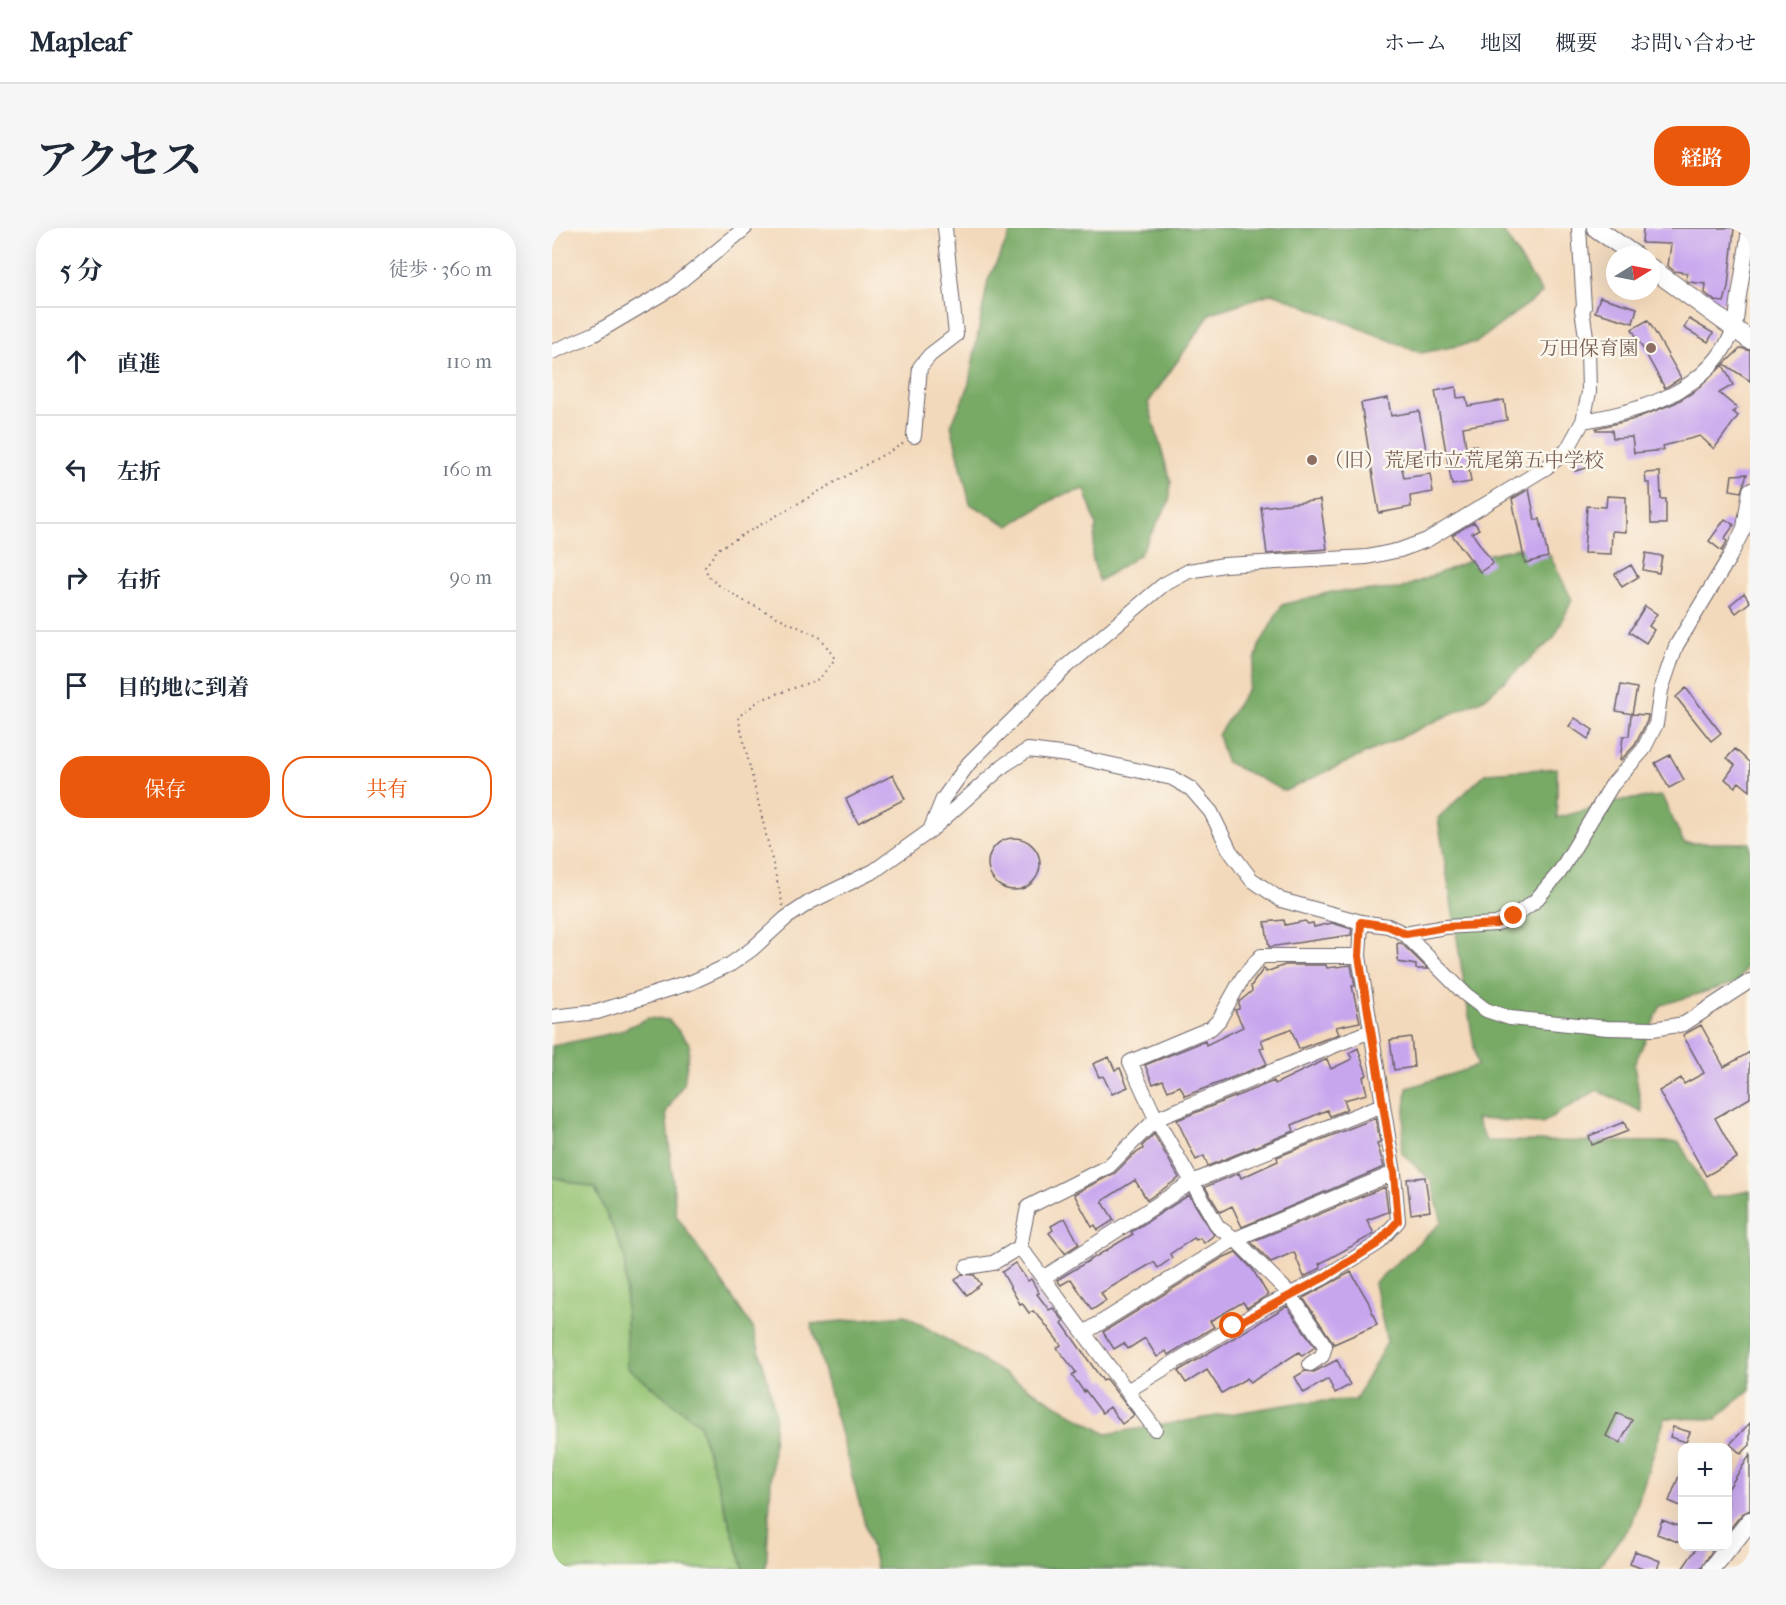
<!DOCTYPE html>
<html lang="ja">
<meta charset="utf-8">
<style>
:root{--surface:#fff;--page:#f6f6f7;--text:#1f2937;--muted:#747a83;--line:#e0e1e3;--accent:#ea580c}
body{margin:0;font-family:"IM FELL French Canon","Noto Serif JP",serif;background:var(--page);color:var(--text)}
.controls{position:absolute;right:18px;bottom:18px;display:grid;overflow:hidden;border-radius:12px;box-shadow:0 6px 24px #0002}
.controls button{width:54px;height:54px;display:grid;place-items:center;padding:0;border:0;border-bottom:2px solid var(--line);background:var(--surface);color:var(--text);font:30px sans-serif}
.compass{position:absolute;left:1054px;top:18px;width:54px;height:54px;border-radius:50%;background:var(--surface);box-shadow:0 6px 24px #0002;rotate:80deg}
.stop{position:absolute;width:18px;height:18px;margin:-14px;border:4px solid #ea580c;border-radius:50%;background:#fff}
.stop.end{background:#ea580c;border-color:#fff;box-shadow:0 2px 6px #0008}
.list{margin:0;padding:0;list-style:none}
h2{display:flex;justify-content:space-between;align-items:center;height:78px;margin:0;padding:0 24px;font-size:26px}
h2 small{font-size:20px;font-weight:400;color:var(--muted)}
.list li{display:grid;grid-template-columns:39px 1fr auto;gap:18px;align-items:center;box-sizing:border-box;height:108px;padding:0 24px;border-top:2px solid var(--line)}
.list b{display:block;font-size:22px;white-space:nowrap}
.list em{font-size:20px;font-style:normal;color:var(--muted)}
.actions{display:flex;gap:12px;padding:18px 24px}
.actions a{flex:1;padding:14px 0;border:2px solid var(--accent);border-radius:24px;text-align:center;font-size:21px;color:var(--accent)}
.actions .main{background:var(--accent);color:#fff}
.icon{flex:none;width:33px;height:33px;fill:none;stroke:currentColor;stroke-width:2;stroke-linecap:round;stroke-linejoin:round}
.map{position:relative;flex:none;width:1198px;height:1341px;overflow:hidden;border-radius:24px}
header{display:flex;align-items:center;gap:36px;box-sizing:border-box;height:84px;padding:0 30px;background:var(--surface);border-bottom:2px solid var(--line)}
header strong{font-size:28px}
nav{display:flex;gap:33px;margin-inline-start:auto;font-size:21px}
.intro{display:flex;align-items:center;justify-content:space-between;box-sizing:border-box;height:144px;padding:0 36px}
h1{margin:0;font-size:42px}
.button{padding:15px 27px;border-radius:24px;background:var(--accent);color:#fff;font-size:21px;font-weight:700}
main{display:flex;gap:36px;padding:0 36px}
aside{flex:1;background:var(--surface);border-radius:24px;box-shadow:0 6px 24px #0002}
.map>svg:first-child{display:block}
.green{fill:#96c574;stroke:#5c7458;stroke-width:1.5}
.forest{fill:#78aa66;stroke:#4d6650;stroke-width:1.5}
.building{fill:#c8a6ee}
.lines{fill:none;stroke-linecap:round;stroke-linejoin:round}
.minor-casing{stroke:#6b6268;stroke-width:16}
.major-casing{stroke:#6b6268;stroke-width:20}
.path{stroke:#6b6268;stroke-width:2;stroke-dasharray:1.5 4.5;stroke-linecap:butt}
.minor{stroke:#fff;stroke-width:14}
.major{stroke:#fff;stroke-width:18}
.route{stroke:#ea580c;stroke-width:8}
.education-dot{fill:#8d6e63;stroke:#fbf7ec;stroke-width:2}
.labels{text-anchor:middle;stroke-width:5;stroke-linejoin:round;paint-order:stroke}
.education-label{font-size:20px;fill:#785e54;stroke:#fbf7ec;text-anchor:end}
</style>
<header>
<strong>Mapleaf</strong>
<nav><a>ホーム</a><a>地図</a><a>概要</a><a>お問い合わせ</a></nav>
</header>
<div class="intro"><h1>アクセス</h1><a class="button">経路</a></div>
<main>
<aside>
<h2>5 分<small>徒歩 · 360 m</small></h2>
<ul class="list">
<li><svg class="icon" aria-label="ahead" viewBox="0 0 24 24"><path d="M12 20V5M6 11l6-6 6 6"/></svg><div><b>直進</b></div><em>110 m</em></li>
<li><svg class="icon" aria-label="left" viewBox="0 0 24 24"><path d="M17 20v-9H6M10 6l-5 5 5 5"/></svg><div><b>左折</b></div><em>160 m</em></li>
<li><svg class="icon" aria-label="right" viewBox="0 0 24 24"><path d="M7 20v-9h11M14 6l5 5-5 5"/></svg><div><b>右折</b></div><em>90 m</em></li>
<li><svg class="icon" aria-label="arrive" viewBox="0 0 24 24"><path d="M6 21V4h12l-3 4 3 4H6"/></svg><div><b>目的地に到着</b></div></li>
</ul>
<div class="actions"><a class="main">保存</a><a>共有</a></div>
</aside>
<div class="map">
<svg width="1198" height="1341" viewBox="0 0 1198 1341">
<rect width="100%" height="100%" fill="#fbf7ec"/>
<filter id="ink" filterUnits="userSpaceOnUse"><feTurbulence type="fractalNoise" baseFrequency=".0167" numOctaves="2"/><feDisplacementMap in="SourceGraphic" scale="12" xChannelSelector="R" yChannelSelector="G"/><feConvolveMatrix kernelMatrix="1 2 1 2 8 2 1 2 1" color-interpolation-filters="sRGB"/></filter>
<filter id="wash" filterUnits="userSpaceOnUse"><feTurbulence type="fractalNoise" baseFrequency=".008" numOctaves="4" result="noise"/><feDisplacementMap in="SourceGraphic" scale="24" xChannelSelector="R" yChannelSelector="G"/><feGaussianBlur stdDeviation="1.35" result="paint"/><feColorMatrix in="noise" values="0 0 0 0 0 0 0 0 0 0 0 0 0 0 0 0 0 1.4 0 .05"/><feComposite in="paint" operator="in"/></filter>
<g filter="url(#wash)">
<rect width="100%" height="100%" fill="#f3d9bb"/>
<path class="green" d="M 0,949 L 43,960 L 73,1028 L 75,1139 L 147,1196 L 192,1341 L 0,1341 Z"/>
<path class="forest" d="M 461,0 L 949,0 L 990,65 L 925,114 L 869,125 L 721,65 L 659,85 L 596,175 L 619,255 L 617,274 L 587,327 L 547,353 L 540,329 L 544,297 L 533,261 L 505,269 L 457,298 L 418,276 L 399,197 L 416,160 L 436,52 Z
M 965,320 L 997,326 L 1020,372 L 1002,410 L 933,470 L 733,563 L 674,534 L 666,507 L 696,460 L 707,418 L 730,377 L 779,364 L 848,361 L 929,328 Z
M 1005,540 L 1005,590 L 1070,572 L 1110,568 L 1132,615 L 1198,615 L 1198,732 L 1186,754 L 1109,777 L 1082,837 L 1090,884 L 1045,862 L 990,895 L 924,891 L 934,913 L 1127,914 L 1159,970 L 1198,963 L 1198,1161 L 1164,1191 L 1113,1190 L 1079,1296 L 1045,1341 L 325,1341 L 259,1096 L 353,1087 L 554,1206 L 751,1174 L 803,1172 L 835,1114 L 822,1055 L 890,994 L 879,953 L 849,924 L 855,860 L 925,838 L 886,590 L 934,545 Z
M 96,790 L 117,792 L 138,816 L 132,855 L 114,884 L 124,987 L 201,1100 L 215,1150 L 223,1185 L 214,1341 L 192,1341 L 147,1196 L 75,1139 L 73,1028 L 43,960 L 0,949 L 0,818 L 66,804 Z"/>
<g id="blocks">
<path class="building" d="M 1091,0 L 1182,0 L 1176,59 L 1172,74 L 1163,73 L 1153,65 L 1154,56 L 1137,54 L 1134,52 L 1135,45 L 1122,43 L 1116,38 L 1119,16 L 1090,15 Z
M 1048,69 L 1085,80 L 1081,95 L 1043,84 Z
M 1137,91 L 1161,105 L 1156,114 L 1132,100 Z
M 1096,92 L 1129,150 L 1113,160 L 1080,101 Z
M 1189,120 L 1198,123 L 1198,153 L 1172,136 Z
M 1171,137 L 1181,157 L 1167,165 L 1185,180 L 1181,184 L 1186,188 L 1162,221 L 1148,208 L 1111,218 L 1112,222 L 1082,225 L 1080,209 L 1061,210 L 1060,202 L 1044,202 L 1044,200 L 1079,192 L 1123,175 L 1145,162 Z
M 904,159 L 905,170 L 914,169 L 916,178 L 952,172 L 955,192 L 911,199 L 914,219 L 924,217 L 925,227 L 915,229 L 919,254 L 900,257 L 883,163 Z
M 836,170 L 839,188 L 867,183 L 875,227 L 848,231 L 852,250 L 878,246 L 881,264 L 858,268 L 859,279 L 827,285 L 809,175 Z
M 1030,220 L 1035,240 L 1023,243 L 1020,230 L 1026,222 Z
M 1108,244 L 1109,271 L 1114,271 L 1114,296 L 1099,296 L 1098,255 L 1094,255 L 1093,245 Z
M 1195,246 L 1189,264 L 1178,262 L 1180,247 Z
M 977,261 L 983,292 L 988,291 L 996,329 L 973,335 L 960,271 Z
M 1055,268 L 1074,269 L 1074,304 L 1060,303 L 1059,326 L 1032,325 L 1035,278 L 1054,279 Z
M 768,272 L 775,321 L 715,326 L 709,279 Z
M 1173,291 L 1182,297 L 1172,311 L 1175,313 L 1170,323 L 1157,313 Z
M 922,294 L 927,301 L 920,305 L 941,335 L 928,344 L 900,307 Z
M 1094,325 L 1110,328 L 1107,345 L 1091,342 Z
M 1079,337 L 1086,349 L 1070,359 L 1063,346 Z
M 1192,365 L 1198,374 L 1184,385 L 1178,377 Z
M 1093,378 L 1105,386 L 1097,398 L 1102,402 L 1094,415 L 1077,404 Z
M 1069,457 L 1085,460 L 1080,486 L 1064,483 Z
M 1134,460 L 1169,505 L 1159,513 L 1124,469 Z
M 1079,486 L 1096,487 L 1095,493 L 1083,517 L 1068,533 L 1071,508 L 1077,508 Z
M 1023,490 L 1041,502 L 1036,511 L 1017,498 Z
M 1183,521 L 1198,535 L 1198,563 L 1187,554 L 1183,559 L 1173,551 L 1183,537 L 1175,530 Z
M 1118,527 L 1132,552 L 1117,560 L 1103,535 Z
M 341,547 L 353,571 L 306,595 L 294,571 Z
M436 636a26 26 0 1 1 52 0a26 26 0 1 1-52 0Z
M 732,692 L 733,697 L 753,693 L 756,696 L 761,695 L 762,699 L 780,695 L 800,701 L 799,707 L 717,719 L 713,694 Z
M 847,715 L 849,715 L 876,741 L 864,741 L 864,737 L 846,734 L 845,716 Z
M 733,737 L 774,737 L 775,740 L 799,737 L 803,758 L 800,758 L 808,794 L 784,799 L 787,806 L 747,821 L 739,801 L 709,812 L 712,819 L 708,821 L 715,836 L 633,868 L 628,858 L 616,863 L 611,852 L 601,856 L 593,837 L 653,813 L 654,817 L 691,799 L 683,782 L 687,781 L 687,774 L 700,763 L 699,758 L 712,740 L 714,744 Z
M 1149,797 L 1172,839 L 1198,824 L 1198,870 L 1163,890 L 1185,930 L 1154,948 L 1107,863 L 1129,850 L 1132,856 L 1152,845 L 1131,807 Z
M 859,809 L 862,839 L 842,842 L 838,812 Z
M 806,820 L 815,847 L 811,849 L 815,866 L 792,872 L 795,880 L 793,882 L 778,888 L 775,882 L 740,897 L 742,903 L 656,938 L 652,928 L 644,932 L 625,892 L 722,853 L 723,856 L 775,831 L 779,841 L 800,831 L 797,825 Z
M 557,829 L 563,842 L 568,840 L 576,859 L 560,866 L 551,848 L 547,849 L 541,836 Z
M 824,890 L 828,914 L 825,915 L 832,939 L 690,999 L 680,978 L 668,984 L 653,959 L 687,945 L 689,950 L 726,933 L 725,929 Z
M 1072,894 L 1076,903 L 1040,917 L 1037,908 Z
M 602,906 L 627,950 L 595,972 L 583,952 L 550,973 L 562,992 L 546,1002 L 543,997 L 540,999 L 522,966 L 563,945 L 581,927 L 591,921 L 590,918 Z
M 873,949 L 878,983 L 859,986 L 855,951 Z
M 833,959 L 836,984 L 815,992 L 822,1006 L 767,1036 L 769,1040 L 752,1049 L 742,1024 L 719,1034 L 699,1014 Z
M 637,967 L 662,1007 L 652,1015 L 648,1010 L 644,1012 L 642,1010 L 618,1026 L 620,1030 L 606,1040 L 602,1034 L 549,1065 L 554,1073 L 540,1082 L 519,1051 L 509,1057 L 505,1052 L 581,1006 L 579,1004 Z
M 513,990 L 527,1016 L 513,1025 L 497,1005 L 501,1002 L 499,998 Z
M 684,1024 L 701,1042 L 716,1067 L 695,1080 L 691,1074 L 658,1093 L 662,1099 L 616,1127 L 614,1123 L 605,1129 L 593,1110 L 576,1121 L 572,1115 L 562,1121 L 551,1104 L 670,1030 Z
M 463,1035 L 476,1053 L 479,1051 L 487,1065 L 485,1066 L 497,1082 L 501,1080 L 512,1093 L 510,1095 L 551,1153 L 554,1151 L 582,1187 L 570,1196 L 558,1179 L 550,1185 L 533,1162 L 532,1164 L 520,1147 L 524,1144 L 505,1120 L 509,1117 L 490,1092 L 481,1083 L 477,1085 L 470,1075 L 468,1076 L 450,1044 Z
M 799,1044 L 816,1073 L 825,1097 L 782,1116 L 751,1070 Z
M 410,1046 L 422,1047 L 429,1056 L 415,1067 L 403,1052 Z
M 735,1078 L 763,1119 L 750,1128 L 747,1124 L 698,1155 L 695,1150 L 670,1165 L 655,1142 L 634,1155 L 626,1143 Z
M 785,1132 L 798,1157 L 783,1165 L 776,1151 L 752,1165 L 743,1149 L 753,1143 L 762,1144 Z
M 1065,1185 L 1080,1192 L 1068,1215 L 1054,1208 Z
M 1198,1195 L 1198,1217 L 1189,1226 L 1178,1216 Z
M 1121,1199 L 1138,1204 L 1134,1214 L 1118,1209 Z
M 1198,1227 L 1198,1282 L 1190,1286 L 1176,1303 L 1176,1261 Z
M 1130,1240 L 1131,1240 L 1131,1279 L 1117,1273 Z
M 1110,1292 L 1131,1300 L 1131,1316 L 1105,1306 Z
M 1146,1318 L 1163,1318 L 1149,1341 L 1130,1341 Z
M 1083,1323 L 1108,1333 L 1105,1341 L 1091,1341 L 1078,1336 Z"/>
</g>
</g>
<g filter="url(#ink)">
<use href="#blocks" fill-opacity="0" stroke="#6b6268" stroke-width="1.5"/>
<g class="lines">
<g class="minor-casing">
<path id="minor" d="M 0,124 L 42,106 L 120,60 L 193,0
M 1031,193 C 1091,183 1157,163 1182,101 C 1185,93 1185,82 1186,74 C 1190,49 1194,25 1197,0
M 362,208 L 368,139 L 378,127 L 404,107 L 393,0
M 379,600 L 391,571 L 417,535 L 512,441 L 611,357 L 637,343 L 672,337 L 815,329 L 848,322 L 875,312 L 995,239 L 1015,222 L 1031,193 L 1037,164 L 1036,121 L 1030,82 L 1032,79 L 1027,0
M 809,694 L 807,728 L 842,945 L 846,993 L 825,1016 L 771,1050 L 715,1078 L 575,1163 L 468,1019 L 476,979 L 557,938 L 604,891 L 818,803
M 853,706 L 893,699 L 944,696 L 962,688 L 983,673 L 1007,645 L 1060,557 L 1091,522 L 1104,496 L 1109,462 L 1124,418 L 1177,330 L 1192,300 L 1198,262
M 0,789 L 45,784 L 140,754 L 179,736 L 200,721 L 234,690 L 258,674 L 322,643 L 379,602 L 452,537 L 476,522 L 516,527 L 620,550 L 639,561 L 659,584 L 678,623 L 699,651 L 729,672 L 809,694 L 836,698 L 853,706 L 913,766 L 934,782 L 958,790 L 1055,800 L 1101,801 L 1132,796 L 1198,753
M 415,1039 L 441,1035 L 468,1019
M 491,1050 L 640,954 L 830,877
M 532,1105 L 683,1011 L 842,945
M 758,1136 L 770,1128 L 773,1118 L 738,1066 L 683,1011 L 666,999 L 604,891 L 578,834 L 659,800 L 667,792 L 691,749 L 709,728 L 807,728
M 575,1163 L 603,1201"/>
</g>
<g class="major-casing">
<path id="major" d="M 1044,0 L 1082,27
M 1099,40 L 1198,112
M 1160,1341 L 1198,1293"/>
</g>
<path class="path" d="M 231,678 L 186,489 L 208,472 L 267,451 L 283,431 L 269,410 L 192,373 L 165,356 L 156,348 L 153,339 L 166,321 L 352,215"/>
<use href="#minor" class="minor"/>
<use href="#major" class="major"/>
</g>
</g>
<g class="lines" filter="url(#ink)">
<path class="route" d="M 681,1098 L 771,1050 L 825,1016 L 846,993 L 842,945 L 807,728 L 809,694 L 836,698 L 854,706 L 893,699 L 944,696 L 962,688"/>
</g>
<g class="education-dot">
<circle cx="1099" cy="120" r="6"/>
<circle cx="760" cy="232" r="6"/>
</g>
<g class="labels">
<g class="education-label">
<text x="1087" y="127">万田保育園</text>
<text x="772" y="239" text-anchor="start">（旧）荒尾市立荒尾第五中学校</text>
</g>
</g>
</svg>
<div class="controls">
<button>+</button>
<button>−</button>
</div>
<svg class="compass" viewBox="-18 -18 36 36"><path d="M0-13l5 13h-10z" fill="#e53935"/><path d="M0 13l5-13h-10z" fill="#747a83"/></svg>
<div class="stop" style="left:681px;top:1098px"></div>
<div class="stop end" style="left:962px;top:688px"></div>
</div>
</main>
